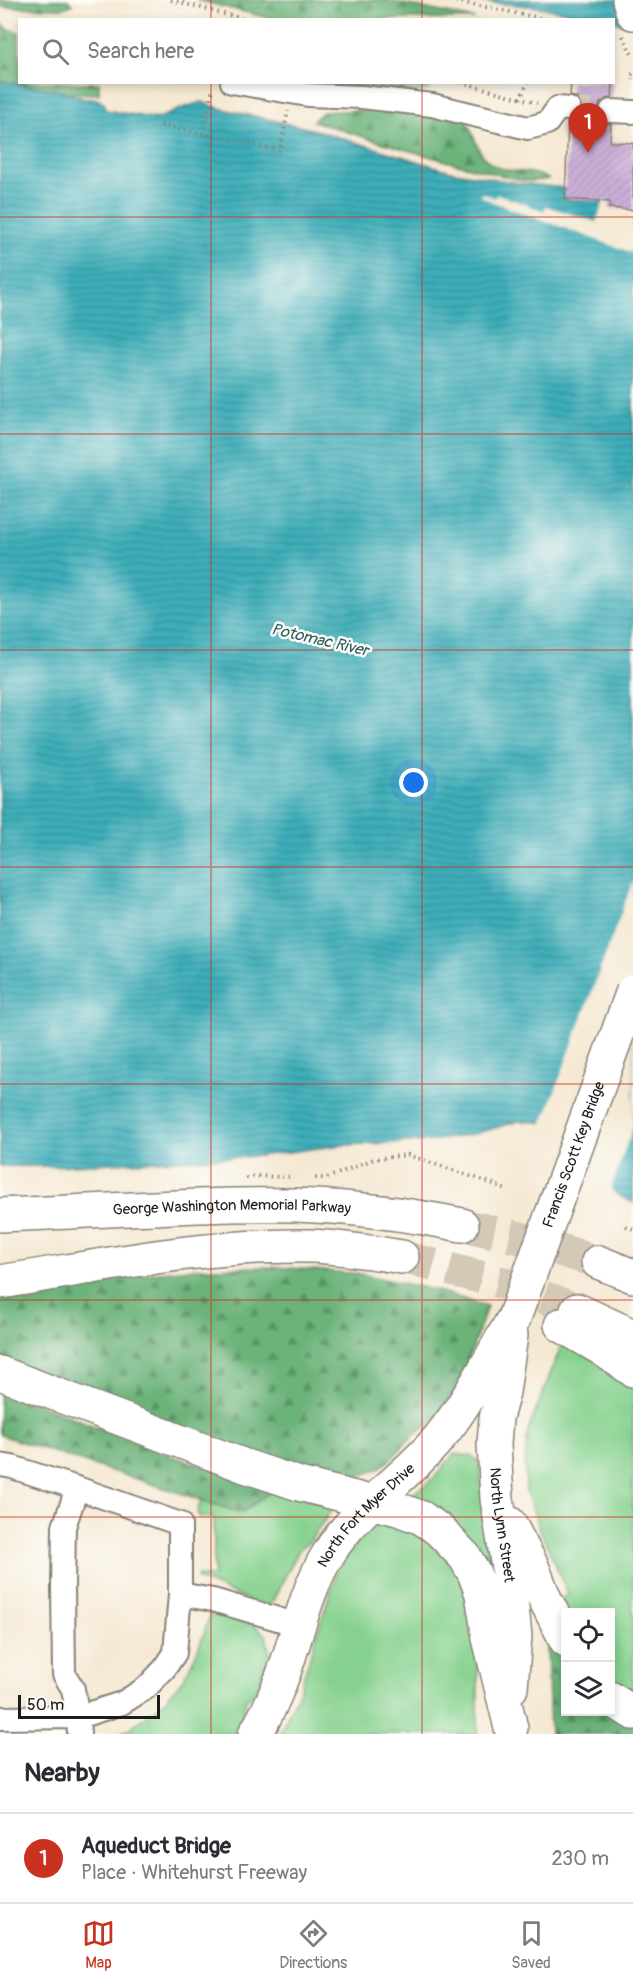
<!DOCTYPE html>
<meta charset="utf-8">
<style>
:root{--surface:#fff;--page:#f2f2f3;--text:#2b2b33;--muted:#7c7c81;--line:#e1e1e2;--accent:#c8321e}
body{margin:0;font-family:Pangolin,sans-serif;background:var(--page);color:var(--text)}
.controls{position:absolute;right:18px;bottom:18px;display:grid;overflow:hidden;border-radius:0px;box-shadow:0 3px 9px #0003}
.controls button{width:54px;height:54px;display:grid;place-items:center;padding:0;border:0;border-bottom:2px solid var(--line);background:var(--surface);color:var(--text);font:30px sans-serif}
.scale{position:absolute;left:18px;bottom:15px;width:142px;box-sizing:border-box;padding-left:6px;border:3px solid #1c1c1c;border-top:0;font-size:16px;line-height:21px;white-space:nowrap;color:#1c1c1c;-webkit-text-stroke:4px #fdfcf7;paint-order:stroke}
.you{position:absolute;left:414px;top:783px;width:21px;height:21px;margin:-15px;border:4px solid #fff;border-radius:50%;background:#1a73e8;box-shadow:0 0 0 9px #1a73e833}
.badge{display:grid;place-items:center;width:39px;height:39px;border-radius:50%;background:var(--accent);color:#fff;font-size:20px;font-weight:700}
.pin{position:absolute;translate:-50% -50px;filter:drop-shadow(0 2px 3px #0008)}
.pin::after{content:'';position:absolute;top:32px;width:21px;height:18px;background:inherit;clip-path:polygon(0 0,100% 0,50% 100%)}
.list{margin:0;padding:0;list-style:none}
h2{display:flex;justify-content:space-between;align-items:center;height:78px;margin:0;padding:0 24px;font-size:26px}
h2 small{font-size:20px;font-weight:400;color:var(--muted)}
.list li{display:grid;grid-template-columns:39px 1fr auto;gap:18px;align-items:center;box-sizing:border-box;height:90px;padding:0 24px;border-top:2px solid var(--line)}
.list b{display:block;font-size:22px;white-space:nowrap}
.list p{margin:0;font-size:20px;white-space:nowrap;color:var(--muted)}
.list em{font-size:20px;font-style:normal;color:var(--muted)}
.icon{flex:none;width:33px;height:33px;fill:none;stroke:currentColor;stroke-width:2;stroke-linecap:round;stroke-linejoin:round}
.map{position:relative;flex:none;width:633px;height:1734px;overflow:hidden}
.search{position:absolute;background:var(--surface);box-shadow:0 3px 9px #0003;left:18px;right:18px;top:18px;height:66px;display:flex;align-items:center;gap:15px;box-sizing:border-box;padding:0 21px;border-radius:0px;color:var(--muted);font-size:22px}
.sheet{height:168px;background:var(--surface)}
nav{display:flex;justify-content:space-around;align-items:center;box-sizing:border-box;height:84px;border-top:2px solid var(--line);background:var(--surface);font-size:16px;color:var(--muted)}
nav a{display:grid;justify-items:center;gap:3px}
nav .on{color:var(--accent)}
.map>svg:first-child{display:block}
.green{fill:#86d18f;stroke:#517656;stroke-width:1.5}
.forest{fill:url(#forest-firs);stroke:#44684b;stroke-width:1.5}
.water{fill:url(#water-rules);stroke:#2d656b;stroke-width:1.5}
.pier{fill:#f5e8d2}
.building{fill:url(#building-hatch)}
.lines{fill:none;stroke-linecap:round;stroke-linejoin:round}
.minor-tunnel{stroke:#d4c9b7;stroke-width:22;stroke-dasharray:22 11;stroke-linecap:butt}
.highway-tunnel{stroke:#d4c9b7;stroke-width:33;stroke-dasharray:33 16;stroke-linecap:butt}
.minor-casing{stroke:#888277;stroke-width:26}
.highway-casing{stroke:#888277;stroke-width:36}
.path{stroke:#888277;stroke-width:4;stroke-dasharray:1.5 4.5;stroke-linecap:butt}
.minor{stroke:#fff;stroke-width:22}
.highway{stroke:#fff;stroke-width:33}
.highway-bridge-casing{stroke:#888277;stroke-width:36;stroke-linecap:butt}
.highway-bridge{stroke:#fff;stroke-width:33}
.grid{fill:none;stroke:#c8321e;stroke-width:1.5;stroke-opacity:0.55}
.labels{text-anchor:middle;stroke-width:5;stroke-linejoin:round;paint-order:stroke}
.street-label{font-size:15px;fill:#1c1c1c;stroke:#fdfcf7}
.water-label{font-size:16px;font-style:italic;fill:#2b5e63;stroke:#fdfcf7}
</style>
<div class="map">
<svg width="633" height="1734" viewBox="0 0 633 1734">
<defs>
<pattern id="forest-firs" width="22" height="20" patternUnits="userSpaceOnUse" patternTransform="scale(1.5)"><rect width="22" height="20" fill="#6cb37a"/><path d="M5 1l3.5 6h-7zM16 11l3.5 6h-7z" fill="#589163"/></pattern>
<pattern id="water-rules" width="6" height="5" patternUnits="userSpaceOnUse" patternTransform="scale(1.5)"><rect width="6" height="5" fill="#3eaeba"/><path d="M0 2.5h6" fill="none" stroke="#338d96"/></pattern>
<pattern id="building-hatch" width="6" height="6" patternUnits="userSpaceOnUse" patternTransform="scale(1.5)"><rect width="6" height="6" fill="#cbafd8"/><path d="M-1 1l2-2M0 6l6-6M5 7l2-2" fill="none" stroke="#ae96b9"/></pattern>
</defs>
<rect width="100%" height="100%" fill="#fdfcf7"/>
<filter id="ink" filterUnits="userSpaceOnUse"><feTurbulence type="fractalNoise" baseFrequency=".0167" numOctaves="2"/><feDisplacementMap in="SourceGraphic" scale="12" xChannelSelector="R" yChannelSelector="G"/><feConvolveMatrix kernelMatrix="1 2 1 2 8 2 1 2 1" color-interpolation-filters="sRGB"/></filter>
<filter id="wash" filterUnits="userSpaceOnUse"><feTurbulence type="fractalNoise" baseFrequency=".008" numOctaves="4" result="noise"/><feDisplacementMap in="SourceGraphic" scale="24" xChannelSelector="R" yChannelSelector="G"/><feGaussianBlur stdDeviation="1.35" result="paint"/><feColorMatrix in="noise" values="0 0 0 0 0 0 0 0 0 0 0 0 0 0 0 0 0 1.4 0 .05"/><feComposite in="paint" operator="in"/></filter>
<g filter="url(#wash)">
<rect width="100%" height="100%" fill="#f5e8d2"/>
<path class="green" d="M 562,1344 L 633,1378 L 633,1700 L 611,1682 L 610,1612 L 566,1612 L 559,1600 L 568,1594 L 539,1527 L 526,1491 L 525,1460 L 528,1431 Z
M 454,1454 L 470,1456 L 479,1462 L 495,1593 L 410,1496 L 435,1477 Z
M 275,1488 L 334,1507 L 309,1542 L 299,1550 L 272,1602 L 268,1606 L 260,1605 L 198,1579 L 197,1576 L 214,1576 L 214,1518 L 200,1517 L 197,1513 L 201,1500 L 241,1513 Z
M 382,1520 L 407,1528 L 430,1541 L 460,1569 L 478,1636 L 478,1734 L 279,1734 L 299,1692 L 337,1570 L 363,1532 Z
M 212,1608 L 255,1626 L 266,1635 L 270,1654 L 257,1690 L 246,1700 L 241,1719 L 234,1734 L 120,1734 C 178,1699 193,1672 212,1608 Z"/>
<path class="forest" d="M 0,0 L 68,0 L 72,5 L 63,8 L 0,7 Z
M 196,0 L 384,0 L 475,19 L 273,19 Z
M 0,23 L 8,29 L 19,32 L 20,82 L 99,83 L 99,94 L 65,93 L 0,81 Z
M 319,82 L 413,83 L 427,86 L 429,90 L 416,92 L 319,85 Z
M 360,110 L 404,111 L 465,119 C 475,132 475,151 490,163 C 507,175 531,168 548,179 C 527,185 502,175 481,170 C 424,156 369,139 313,121 L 323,112 Z
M 278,1267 L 361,1274 L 438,1291 L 487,1306 C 476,1339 461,1388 439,1415 C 431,1425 417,1432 408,1441 C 400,1449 394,1458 385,1464 C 368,1478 344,1478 324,1478 L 0,1363 L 0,1295 L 59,1283 L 198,1268 Z
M 0,1389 L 171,1456 L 275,1488 L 241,1513 L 0,1435 Z
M 546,1619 L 565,1654 L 566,1712 L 610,1712 L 633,1720 L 633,1734 L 550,1734 Z"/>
<path class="water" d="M 471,0 L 633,0 L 633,26 L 614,22 L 614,20 C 587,19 562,10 536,7 C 514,4 493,4 471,0 Z
M 0,81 L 60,91 L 85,99 L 93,98 L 104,102 L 106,110 L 157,119 L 185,107 L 202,102 L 219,108 L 319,131 L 450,171 L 518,183 L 564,188 L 564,196 L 567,200 L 604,201 L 615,213 L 633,219 L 633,1203 L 618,1195 L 598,1176 L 559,1130 L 539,1122 L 519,1121 L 474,1134 L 433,1141 L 342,1145 L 258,1156 L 53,1166 L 0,1166 Z"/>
<path class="pier" d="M 482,193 L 495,198 L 497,194 L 544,211 L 546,206 L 596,222 L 604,201 L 615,205 L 617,210 L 633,216 L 633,253 L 493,202 L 480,196 Z
M 633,881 L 633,1126 L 610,1191 L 595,1178 L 580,1153 L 557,1133 L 542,1126 Z"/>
<g id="blocks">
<path class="building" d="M 571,82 L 613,82 L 612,98 L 605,99 L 600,103 L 598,111 L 599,117 L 603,122 L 611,124 L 610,142 L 633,143 L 633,210 L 609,208 L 610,202 L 565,199 L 568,122 L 575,121 L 580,117 L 582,110 L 581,104 L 577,98 L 570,96 Z"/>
</g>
</g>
<g filter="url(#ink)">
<use href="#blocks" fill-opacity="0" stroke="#888277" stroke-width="1.5"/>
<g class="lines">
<path class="minor-tunnel" d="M 569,109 L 611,111"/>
<path class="highway-tunnel" d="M 462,1225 L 529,1240 L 598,1262
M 402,1257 L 511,1285 L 577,1310"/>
<g class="minor-casing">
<path id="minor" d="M 232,82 L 308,95 L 362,97 L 432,105 L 528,128 L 547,123 L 558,108 L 569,109
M 611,111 L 633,112
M 0,1465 L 12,1467 L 77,1488
M 0,1718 L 78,1717 L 73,1689 L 64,1674 L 63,1586 L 64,1527 L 77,1488 L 180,1524 L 180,1594
M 79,1734 L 78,1717 L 122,1703 L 146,1688 L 165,1668 L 175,1653 L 180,1594 L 213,1600 L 298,1625"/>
</g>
<g class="highway-casing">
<g id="highway">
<path d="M 629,0 L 633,13"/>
<path id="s1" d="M 0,1215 C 98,1212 197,1203 295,1205 C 352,1207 407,1214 462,1225"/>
<path d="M 598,1262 L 633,1276"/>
<path d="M 0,1282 C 102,1266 206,1244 310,1246 C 341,1247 371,1252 402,1257"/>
<path d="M 577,1310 L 633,1336"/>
<path d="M 561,1325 L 602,1349 L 633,1370"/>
<path id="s2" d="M 511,1335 L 503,1392 L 496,1418 L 494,1444 L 497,1499 L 508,1568 L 515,1636 L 511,1688"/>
<path d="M 0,1373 L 245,1466 L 299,1484 L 398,1509 L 422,1518 L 439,1530 L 465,1557 L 474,1573 L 482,1594 L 489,1638 L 511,1728"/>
<path d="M 509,1523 L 532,1566 L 544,1597 L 566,1640"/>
<path d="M 610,1698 L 633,1713"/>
<path id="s3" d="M 255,1734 C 267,1715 276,1694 284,1672 C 298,1633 306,1589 329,1553 C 357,1507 405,1479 439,1438 C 469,1402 490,1358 514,1318"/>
</g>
</g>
<path class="path" d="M 171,0 L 247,20
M 450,0 L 550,20
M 623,36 L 633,57
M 633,74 L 631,75 L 633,79
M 461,82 L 537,103
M 520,99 L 528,82
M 161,125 L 280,151 L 288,111
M 203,134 L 213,89
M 246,1178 L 255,1176 L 289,1177
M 315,1178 L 327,1178 L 374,1159 L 408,1155 L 491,1183 L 508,1191
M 626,1226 L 633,1229"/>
<use href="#minor" class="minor"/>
<use href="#highway" class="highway"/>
<g class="highway-bridge-casing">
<g id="highway-bridge">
<path id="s4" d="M 514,1318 L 633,991"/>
</g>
</g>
<use href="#highway-bridge" class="highway-bridge"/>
</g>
</g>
<path class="grid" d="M 211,0 L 211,20M 422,0 L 422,20M 211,82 L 211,1734M 422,82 L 422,1734M 0,217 L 633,217M 0,434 L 633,434M 0,650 L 633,650M 0,867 L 633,867M 0,1084 L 633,1084M 0,1300 L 633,1300M 0,1517 L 633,1517"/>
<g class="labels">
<g class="street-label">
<text dy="5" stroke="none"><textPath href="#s4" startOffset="174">Francis Scott Key Bridge</textPath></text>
<text dy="5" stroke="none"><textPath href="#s1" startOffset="232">George Washington Memorial Parkway</textPath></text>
<text dy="5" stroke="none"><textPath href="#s3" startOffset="249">North Fort Myer Drive</textPath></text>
<text dy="5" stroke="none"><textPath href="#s2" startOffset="192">North Lynn Street</textPath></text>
</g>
<g class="water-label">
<text transform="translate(320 639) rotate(13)" y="6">Potomac River</text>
</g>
</g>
</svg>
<div class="controls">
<button><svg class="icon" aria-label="locate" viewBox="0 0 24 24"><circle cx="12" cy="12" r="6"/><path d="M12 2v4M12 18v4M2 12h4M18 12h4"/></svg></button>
<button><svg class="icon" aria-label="layers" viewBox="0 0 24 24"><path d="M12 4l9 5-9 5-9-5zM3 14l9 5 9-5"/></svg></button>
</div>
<div class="scale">50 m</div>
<div class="you"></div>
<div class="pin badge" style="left:588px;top:153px">1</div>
<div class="search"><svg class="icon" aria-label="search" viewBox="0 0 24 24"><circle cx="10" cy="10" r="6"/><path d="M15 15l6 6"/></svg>Search here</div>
</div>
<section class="sheet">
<h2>Nearby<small></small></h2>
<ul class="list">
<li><span class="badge">1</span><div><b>Aqueduct Bridge</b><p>Place · Whitehurst Freeway</p></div><em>230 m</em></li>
</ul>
</section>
<nav>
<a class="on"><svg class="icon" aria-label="map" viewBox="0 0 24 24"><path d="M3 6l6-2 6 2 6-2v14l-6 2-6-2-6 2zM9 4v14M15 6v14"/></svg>Map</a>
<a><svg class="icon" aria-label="directions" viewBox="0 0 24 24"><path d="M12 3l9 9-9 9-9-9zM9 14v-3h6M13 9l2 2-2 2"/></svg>Directions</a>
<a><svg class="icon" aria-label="saved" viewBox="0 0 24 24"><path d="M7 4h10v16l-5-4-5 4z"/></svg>Saved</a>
</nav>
